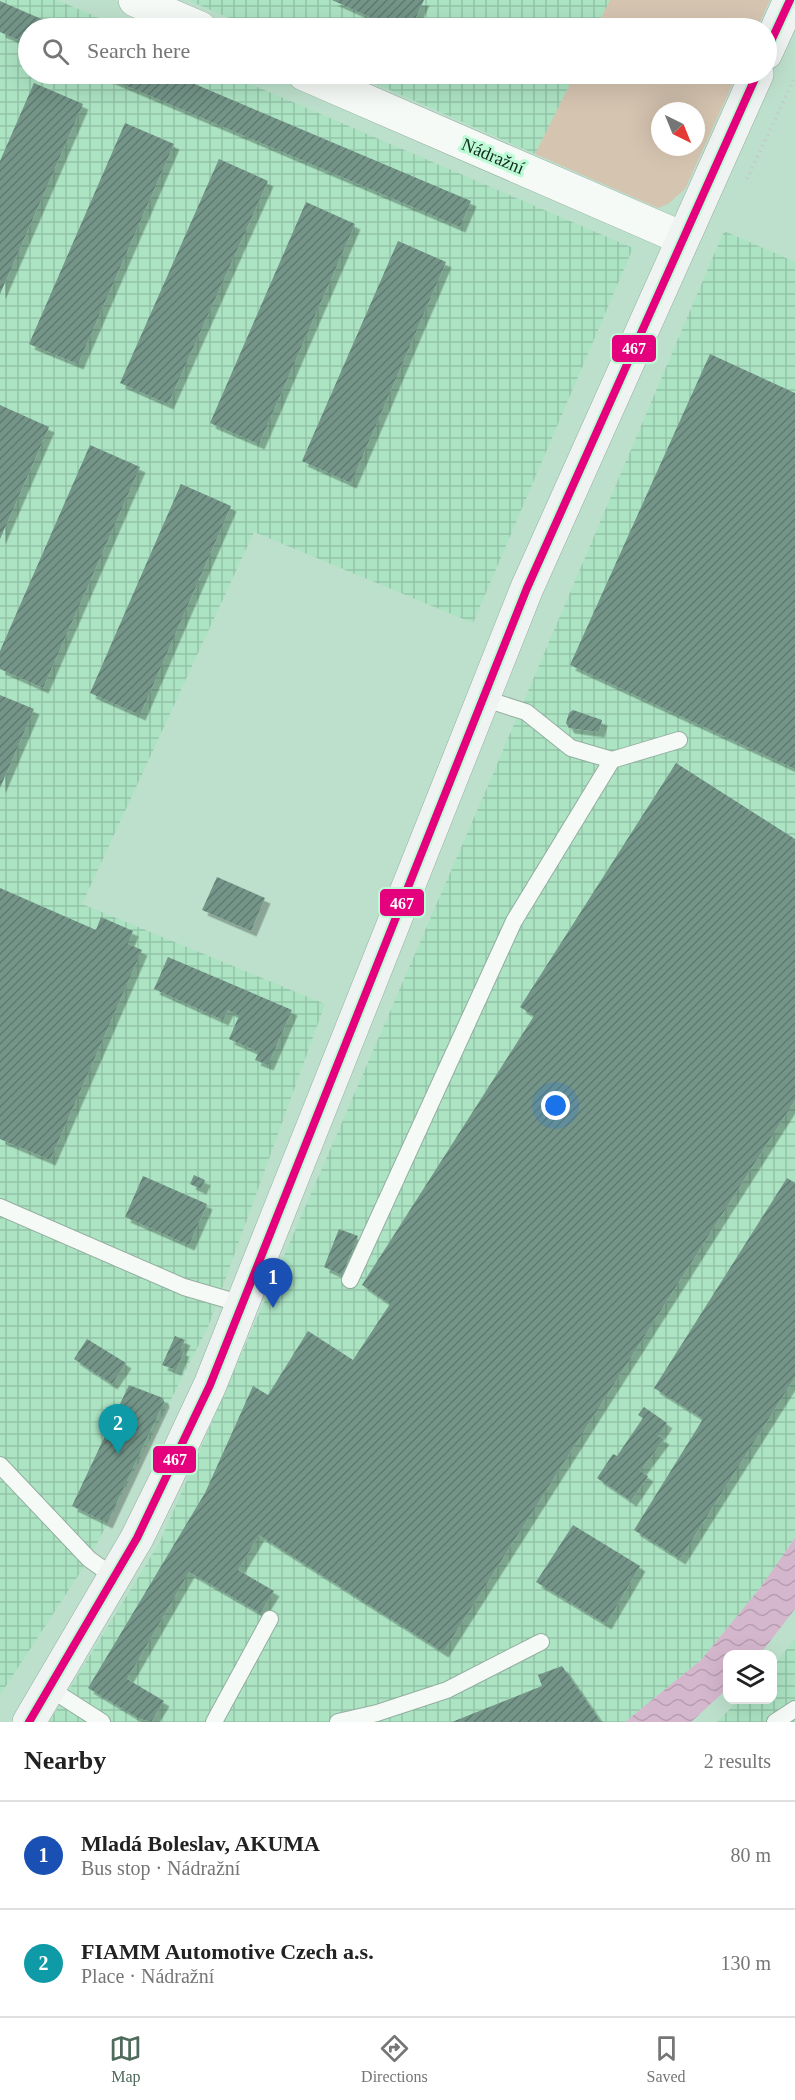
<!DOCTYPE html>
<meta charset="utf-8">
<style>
:root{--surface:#fff;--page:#f6f6f6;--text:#222;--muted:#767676;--line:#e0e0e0;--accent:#4e6b5b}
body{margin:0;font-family:Georgia,serif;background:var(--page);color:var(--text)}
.controls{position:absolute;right:18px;bottom:18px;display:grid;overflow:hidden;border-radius:12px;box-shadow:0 6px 24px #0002}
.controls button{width:54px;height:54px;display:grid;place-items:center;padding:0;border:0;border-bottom:2px solid var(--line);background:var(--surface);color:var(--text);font:30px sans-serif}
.compass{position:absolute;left:651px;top:102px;width:54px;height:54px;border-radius:50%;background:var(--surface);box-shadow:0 6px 24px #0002;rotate:137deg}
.you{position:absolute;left:556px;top:1106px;width:21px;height:21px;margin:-15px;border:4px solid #fff;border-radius:50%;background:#1a73e8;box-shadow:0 0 0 9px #1a73e833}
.badge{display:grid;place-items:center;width:39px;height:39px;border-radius:50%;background:var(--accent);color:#fff;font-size:20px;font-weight:700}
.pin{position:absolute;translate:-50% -50px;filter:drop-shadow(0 2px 3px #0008)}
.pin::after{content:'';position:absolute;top:32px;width:21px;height:18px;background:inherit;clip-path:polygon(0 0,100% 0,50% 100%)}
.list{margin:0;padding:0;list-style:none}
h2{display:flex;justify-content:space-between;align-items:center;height:78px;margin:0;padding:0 24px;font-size:26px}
h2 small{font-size:20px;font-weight:400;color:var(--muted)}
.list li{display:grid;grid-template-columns:39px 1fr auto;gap:18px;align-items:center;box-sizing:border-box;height:108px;padding:0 24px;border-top:2px solid var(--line)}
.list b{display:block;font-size:22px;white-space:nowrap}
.list p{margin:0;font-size:20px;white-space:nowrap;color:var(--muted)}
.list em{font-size:20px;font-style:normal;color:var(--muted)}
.icon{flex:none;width:33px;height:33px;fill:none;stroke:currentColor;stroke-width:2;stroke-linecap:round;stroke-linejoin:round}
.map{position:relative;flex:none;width:795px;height:1722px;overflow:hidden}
.search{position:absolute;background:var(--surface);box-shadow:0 6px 24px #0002;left:18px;right:18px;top:18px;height:66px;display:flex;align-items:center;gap:15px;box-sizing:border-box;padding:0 21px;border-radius:33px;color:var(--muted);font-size:22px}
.sheet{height:294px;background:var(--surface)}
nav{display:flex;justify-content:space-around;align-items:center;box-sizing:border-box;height:84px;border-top:2px solid var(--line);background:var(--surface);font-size:16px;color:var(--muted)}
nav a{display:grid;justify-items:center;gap:3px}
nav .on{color:var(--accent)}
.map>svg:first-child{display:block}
.industrial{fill:url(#industrial-grid)}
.grass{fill:#d5c4b0;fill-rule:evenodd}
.water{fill:url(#water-waves)}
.building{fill:url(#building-hatch);filter:url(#shadow)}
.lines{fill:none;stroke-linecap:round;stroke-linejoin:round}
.lane-casing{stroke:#93ae9f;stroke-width:18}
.street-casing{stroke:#93ae9f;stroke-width:34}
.secondary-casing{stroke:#93ae9f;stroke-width:34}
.path{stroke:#c3ccc7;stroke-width:4;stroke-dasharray:1.5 4.5;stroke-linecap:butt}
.lane{stroke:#f5faf7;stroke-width:16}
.street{stroke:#f5faf7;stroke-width:33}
.secondary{stroke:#eff4f3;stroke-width:33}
.bus-1-casing{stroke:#bcfbd6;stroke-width:12}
.bus-1{stroke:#e5007d;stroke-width:8}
.labels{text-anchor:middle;stroke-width:6;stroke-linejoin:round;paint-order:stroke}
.street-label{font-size:18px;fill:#132c1e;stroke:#bcfbd6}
.line-badge{stroke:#bcfbd6;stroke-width:2}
.badge-label{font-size:16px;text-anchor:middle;font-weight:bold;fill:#fff}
</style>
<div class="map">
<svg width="795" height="1722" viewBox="0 0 795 1722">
<defs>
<pattern id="industrial-grid" width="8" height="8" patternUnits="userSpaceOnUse" patternTransform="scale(1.5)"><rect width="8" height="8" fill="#ace3c3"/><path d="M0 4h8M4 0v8" fill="none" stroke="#93c3a7"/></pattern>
<pattern id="water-waves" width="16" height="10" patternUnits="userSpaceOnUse" patternTransform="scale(1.5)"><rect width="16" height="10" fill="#d5b7cd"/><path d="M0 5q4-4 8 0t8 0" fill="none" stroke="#b69eb0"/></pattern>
<pattern id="building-hatch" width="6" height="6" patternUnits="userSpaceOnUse" patternTransform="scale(1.5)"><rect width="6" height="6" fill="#749589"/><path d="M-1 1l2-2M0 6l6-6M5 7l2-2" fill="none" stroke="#5e7a6f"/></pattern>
<filter id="shadow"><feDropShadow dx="5.5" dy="5.5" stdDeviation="0" flood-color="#0004"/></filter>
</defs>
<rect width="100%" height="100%" fill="#bde0cc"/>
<path class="industrial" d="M 0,0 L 57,0 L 123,28 L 28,28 L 28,74 L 227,74 L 633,248 L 473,623 L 254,532 L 82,904 L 325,1004 L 208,1327 L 89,1559 L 0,1695 Z
M 188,0 L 610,0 L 596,28 L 252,28 Z
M 354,74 L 575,74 L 535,154 Z
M 724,231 L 795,262 L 795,1538 L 760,1588 L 701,1660 L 625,1722 L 49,1722 L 160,1542 L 486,790 Z
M 795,1639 L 795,1722 L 717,1722 L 739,1700 L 772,1700 L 773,1666 Z"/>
<path class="grass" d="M 610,0 L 770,0 L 757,28 L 596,28 Z
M 575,74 L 737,74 L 685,189 L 668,204 L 658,208 L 535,154 ZM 660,111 L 696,111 L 696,147 L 660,147 Z"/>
<path class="water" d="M 795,1538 L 795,1609 L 760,1654 L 728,1654 L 727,1689 L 691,1722 L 625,1722 L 701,1660 L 760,1588 Z"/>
<path class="building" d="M 332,0 L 424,0 L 411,28 L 394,28 Z
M 0,1 L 39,18 L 65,28 L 28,28 L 28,44 L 0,32 Z
M 98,74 L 171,74 L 471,201 L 460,227 Z
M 34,83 L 83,104 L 0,294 L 0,161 Z
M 125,123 L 174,144 L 78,364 L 29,344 Z
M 219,159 L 268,181 L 168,404 L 120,383 Z
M 306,202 L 355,224 L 259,444 L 210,423 Z
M 398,241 L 446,262 L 351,483 L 302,461 Z
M 710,354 L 795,393 L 795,769 L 570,665 Z
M 0,405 L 49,427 L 0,539 Z
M 90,445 L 140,467 L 43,688 L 0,669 L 0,651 Z
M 181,484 L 231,506 L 140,715 L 90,693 Z
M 0,695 L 34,709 L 0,788 Z
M 573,710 L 602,720 L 599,732 L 569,728 L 566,723 L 569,713 Z
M 676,763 L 795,839 L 795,1100 L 443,1652 L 259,1535 L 238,1570 L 274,1591 L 260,1613 L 189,1572 L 127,1679 L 164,1701 L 151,1722 L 138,1718 L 88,1688 L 205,1493 L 253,1386 L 268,1395 L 308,1331 L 353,1360 L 390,1304 L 362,1285 L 534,1016 L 520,1007 Z
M 217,877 L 265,898 L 251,931 L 202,910 Z
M 0,888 L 96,930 L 101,917 L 133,931 L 128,944 L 142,950 L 50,1160 L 0,1139 Z
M 168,957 L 292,1010 L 268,1065 L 255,1060 L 259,1052 L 229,1039 L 239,1016 L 228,1010 L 223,1020 L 154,989 Z
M 194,1175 L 205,1180 L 201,1189 L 190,1184 Z
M 143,1176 L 207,1204 L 189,1245 L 125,1217 Z
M 787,1178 L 795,1183 L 795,1377 L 680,1559 L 634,1530 L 703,1419 L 654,1388 Z
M 339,1229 L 358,1236 L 342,1275 L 324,1267 Z
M 175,1336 L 185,1340 L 180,1350 L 184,1351 L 176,1370 L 162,1365 Z
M 87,1339 L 126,1363 L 112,1384 L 74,1359 Z
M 129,1385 L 163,1398 L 164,1402 L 107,1523 L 72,1506 Z
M 644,1407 L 667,1423 L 658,1436 L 664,1439 L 640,1471 L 648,1476 L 631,1501 L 597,1478 L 613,1454 L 617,1456 L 643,1418 L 638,1415 Z
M 573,1525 L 640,1566 L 606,1624 L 536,1582 Z
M 562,1666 L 601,1722 L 452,1722 L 542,1686 L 538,1675 Z"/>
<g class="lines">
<g class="lane-casing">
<path id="lane" d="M 482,698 L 526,712 L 571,748 L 612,760
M 0,1207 L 184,1287 L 242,1304
M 350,1280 L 514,921 L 612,760 L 679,740
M 0,1465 L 89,1559 L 114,1577
M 49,1688 L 102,1722
M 214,1722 L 270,1619
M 338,1722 L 377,1713 L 447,1690 L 541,1642
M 775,1722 L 795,1709"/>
</g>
<g class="street-casing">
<path id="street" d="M 135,0 L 200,28
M 304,74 L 682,238"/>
</g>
<g class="secondary-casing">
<path id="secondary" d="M 766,53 L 790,0
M 29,1722 L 137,1538 L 166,1479 L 210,1385 L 527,588 L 757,74"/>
</g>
<path class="path" d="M 747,179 L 795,77"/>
<use href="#lane" class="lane"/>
<use href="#street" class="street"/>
<use href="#secondary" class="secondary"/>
<g class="bus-1-casing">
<path id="bus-1" d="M 766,52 L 790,0
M 29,1722 L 137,1538 L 210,1385 L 527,588 L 757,74"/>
</g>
<use href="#bus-1" class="bus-1"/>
</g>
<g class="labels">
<g class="street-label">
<text transform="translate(493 156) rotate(23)" y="6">Nádražní</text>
</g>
</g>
<g class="line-badge">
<rect x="611" y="334" width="46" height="29" rx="6" fill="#e5007d"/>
<rect x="379" y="888" width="46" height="29" rx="6" fill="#e5007d"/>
<rect x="152" y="1445" width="45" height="29" rx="6" fill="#e5007d"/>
</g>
<g class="badge-label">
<text x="634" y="354">467</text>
<text x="402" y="909">467</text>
<text x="175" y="1465">467</text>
</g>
</svg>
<div class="controls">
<button><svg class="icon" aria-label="layers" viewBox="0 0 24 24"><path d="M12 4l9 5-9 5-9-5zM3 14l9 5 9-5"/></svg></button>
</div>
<svg class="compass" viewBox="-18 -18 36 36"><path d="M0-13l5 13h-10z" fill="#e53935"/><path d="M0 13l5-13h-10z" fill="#767676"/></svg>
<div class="you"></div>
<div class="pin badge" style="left:273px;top:1308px;background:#1a4fb4">1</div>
<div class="pin badge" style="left:118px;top:1454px;background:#0f9aa8">2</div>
<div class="search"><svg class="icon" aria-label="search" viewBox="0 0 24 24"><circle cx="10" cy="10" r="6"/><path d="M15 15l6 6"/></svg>Search here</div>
</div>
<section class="sheet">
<h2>Nearby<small>2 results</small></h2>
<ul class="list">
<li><span class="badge" style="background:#1a4fb4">1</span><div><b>Mladá Boleslav, AKUMA</b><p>Bus stop · Nádražní</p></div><em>80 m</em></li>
<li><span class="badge" style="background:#0f9aa8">2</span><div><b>FIAMM Automotive Czech a.s.</b><p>Place · Nádražní</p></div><em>130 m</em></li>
</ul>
</section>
<nav>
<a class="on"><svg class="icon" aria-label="map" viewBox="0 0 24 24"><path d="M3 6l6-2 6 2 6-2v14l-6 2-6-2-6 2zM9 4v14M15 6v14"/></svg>Map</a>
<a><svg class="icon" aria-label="directions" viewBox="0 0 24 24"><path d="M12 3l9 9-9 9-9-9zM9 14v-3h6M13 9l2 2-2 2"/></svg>Directions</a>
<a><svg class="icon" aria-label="saved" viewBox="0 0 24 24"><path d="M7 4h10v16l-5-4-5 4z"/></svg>Saved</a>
</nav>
